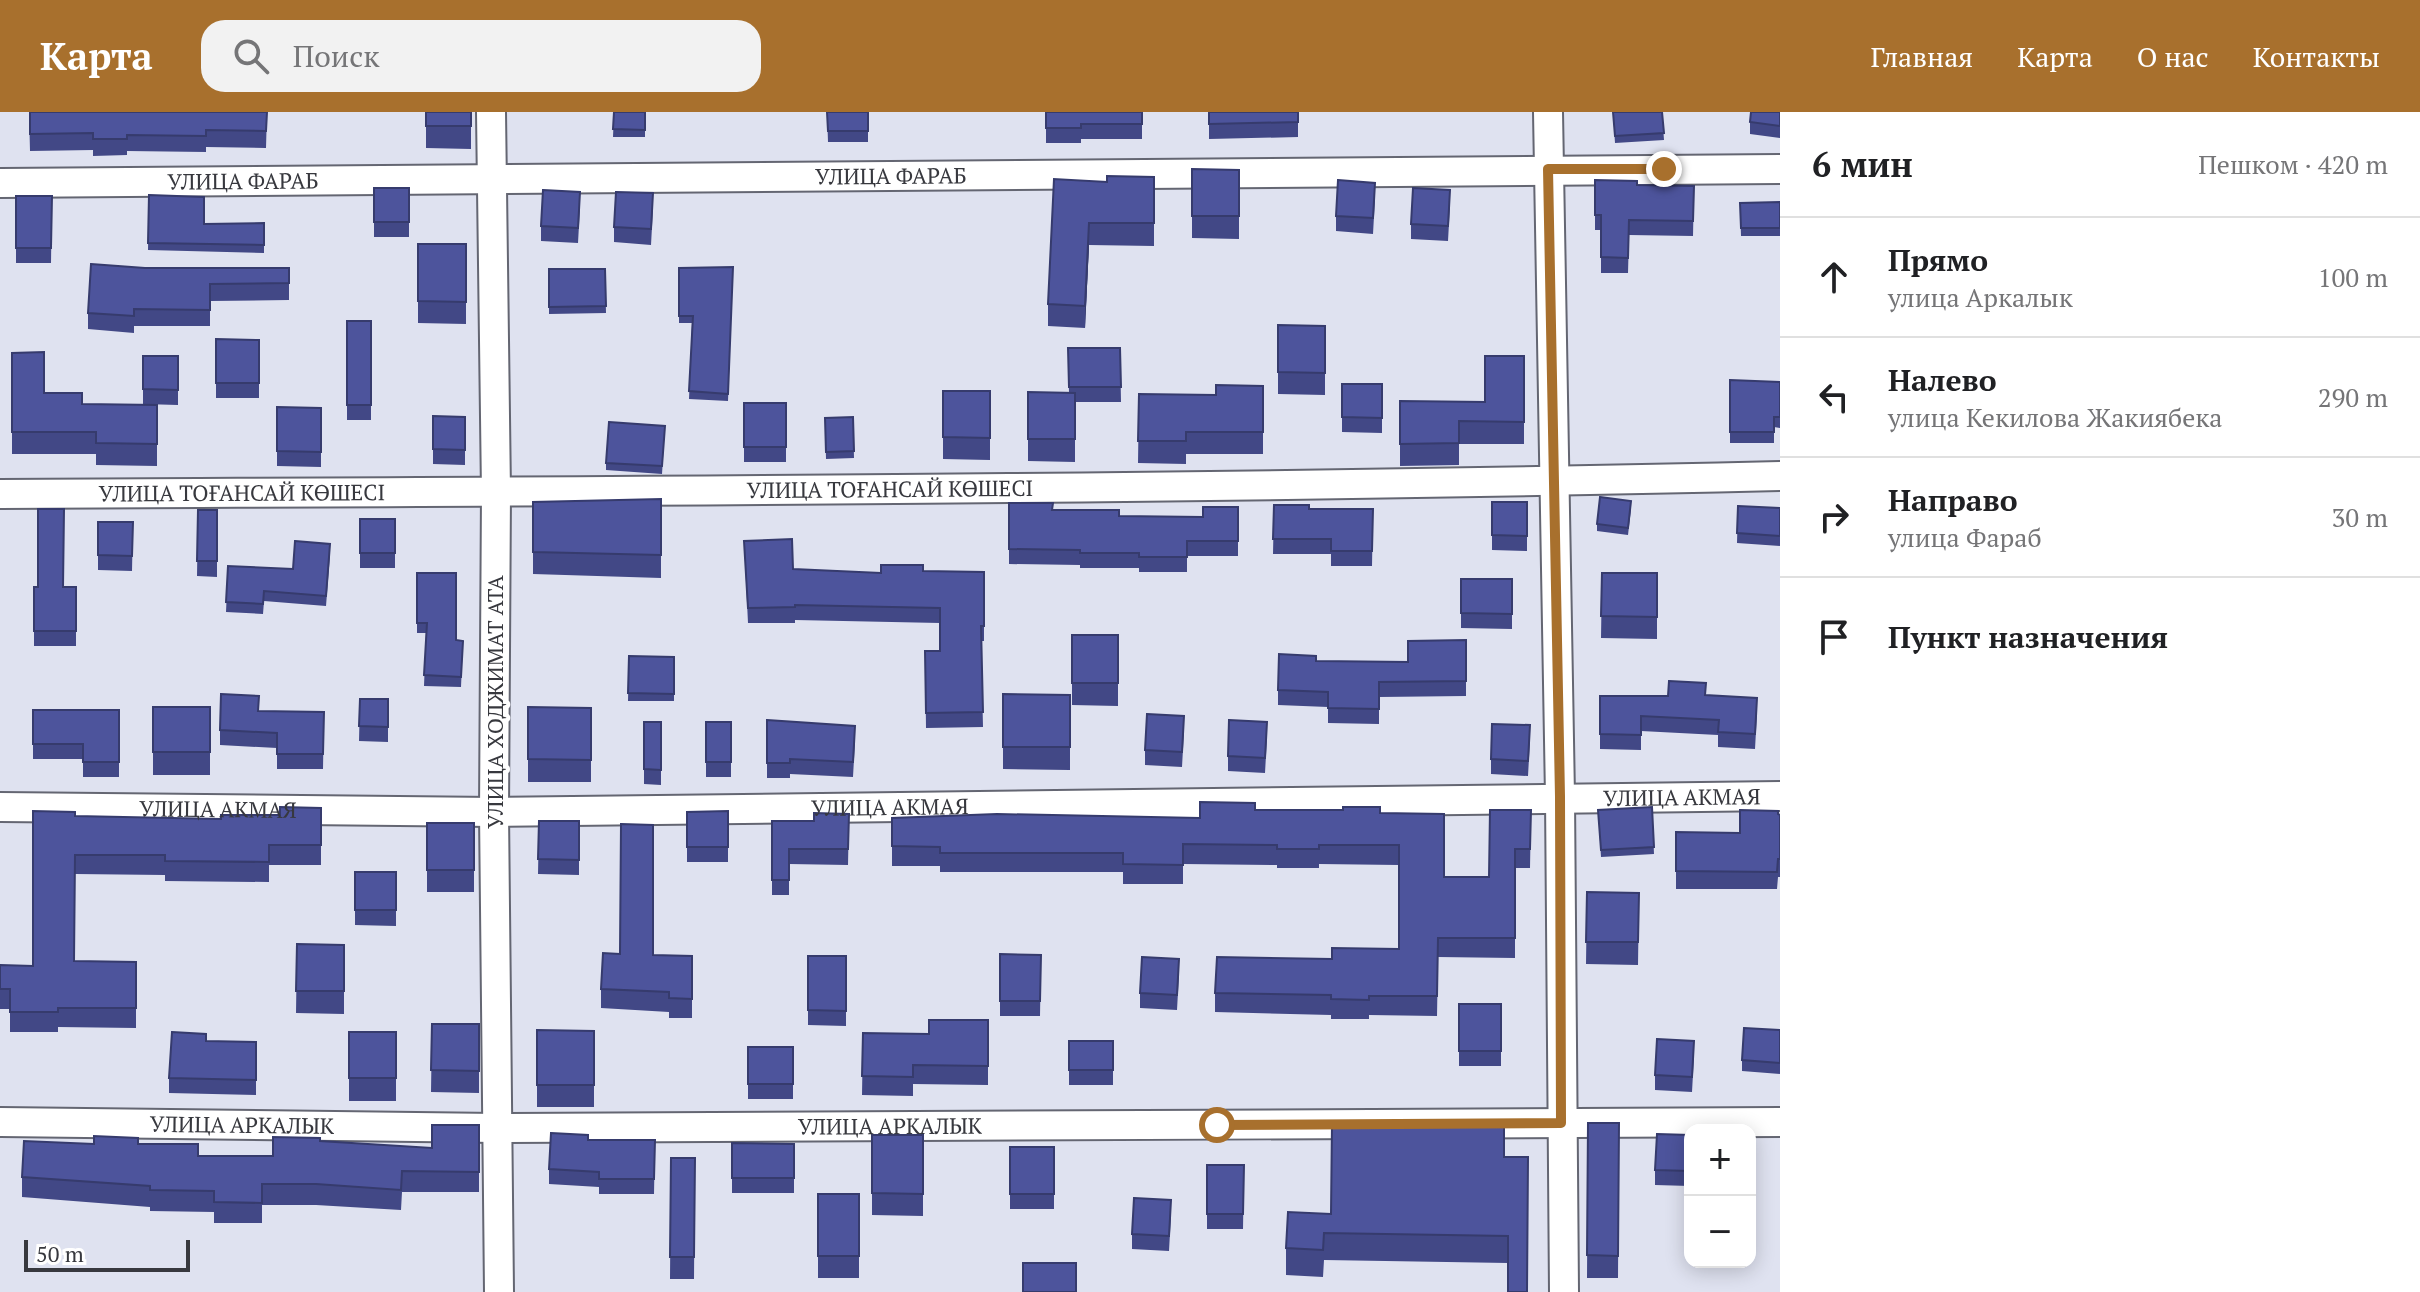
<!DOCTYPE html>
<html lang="ru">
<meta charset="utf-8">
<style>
:root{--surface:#fff;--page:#f2f2f2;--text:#202124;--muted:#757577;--line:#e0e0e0;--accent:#a8702d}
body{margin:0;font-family:"PT Serif",serif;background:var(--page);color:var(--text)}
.controls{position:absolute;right:24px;bottom:24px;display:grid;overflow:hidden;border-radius:16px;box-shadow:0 4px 20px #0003}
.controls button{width:72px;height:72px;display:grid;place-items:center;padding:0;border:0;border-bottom:2px solid var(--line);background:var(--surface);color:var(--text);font:40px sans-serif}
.scale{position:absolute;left:24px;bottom:20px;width:166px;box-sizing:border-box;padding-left:8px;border:4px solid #37383e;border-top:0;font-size:22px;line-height:28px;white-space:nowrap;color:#37383e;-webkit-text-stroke:6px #fff;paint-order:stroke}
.stop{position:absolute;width:24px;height:24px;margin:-18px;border:6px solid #a8702d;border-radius:50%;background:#fff}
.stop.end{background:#a8702d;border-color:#fff;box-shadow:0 2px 8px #0008}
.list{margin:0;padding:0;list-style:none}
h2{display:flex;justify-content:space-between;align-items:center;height:104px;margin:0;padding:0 32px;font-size:34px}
h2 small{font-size:26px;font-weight:400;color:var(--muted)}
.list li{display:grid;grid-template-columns:52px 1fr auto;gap:24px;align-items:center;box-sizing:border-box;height:120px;padding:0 32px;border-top:2px solid var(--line)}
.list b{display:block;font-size:30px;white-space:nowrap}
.list p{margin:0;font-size:26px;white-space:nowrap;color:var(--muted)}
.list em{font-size:26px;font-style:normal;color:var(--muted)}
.icon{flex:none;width:44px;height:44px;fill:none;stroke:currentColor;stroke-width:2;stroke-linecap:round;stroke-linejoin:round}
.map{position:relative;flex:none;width:1780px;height:1180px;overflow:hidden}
header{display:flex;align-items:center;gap:48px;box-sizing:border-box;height:112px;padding:0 40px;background:var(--accent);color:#fff}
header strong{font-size:38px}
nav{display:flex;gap:44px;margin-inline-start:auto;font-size:28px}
.search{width:560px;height:72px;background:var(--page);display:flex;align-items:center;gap:20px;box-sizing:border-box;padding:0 28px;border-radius:24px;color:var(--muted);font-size:30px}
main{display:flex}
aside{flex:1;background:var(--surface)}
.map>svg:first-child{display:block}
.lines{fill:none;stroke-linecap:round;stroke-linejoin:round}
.minor-casing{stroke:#646672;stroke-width:32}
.minor{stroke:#fff;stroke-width:28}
.wall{fill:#424886}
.shaded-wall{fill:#363b6d}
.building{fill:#4d549c;stroke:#363b6d;stroke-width:2}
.route{stroke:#a8702d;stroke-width:10}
.labels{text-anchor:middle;stroke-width:8;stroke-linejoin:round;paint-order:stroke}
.street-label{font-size:22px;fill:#37383e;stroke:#fff}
</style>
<header>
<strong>Карта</strong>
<div class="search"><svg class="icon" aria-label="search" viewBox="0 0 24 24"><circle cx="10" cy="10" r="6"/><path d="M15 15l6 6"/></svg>Поиск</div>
<nav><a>Главная</a><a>Карта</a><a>О нас</a><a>Контакты</a></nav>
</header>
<main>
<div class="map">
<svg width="1780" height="1180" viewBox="0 0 1780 1180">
<rect width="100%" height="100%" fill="#dfe2f0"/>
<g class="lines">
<g class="minor-casing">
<g id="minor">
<path d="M 491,0 L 496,380 L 494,700 L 499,1180"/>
<path d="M 1548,0 L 1560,685 L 1564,1180"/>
<path id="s1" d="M 1,71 L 1780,57"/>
<path id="s2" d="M 0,382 C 593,379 1187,378 1780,364"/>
<path id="s3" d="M 0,695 L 494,700 L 1780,684"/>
<path id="s4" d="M 0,1010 L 497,1016 L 1780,1010"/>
</g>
</g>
<use href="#minor" class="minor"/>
</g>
<path class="wall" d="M 29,0 L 267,0 L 266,36 L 206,35 L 206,40 L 127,39 L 127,43 L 93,44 L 93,38 L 30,39 Z
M 426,0 L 471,0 L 471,37 L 426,36 Z
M 614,0 L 645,0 L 645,25 L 613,25 Z
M 827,0 L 868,0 L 868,30 L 828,30 Z
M 1046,0 L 1142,0 L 1142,27 L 1081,27 L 1081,31 L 1046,31 Z
M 1209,0 L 1298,0 L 1298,25 L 1209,27 Z
M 1613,0 L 1662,0 L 1664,28 L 1615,31 Z
M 1780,0 L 1780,26 L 1750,22 L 1750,10 Z
M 1192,57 L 1239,58 L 1239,127 L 1192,126 Z
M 1154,65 L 1154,134 L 1089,133 L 1085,216 L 1048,214 L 1048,192 L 1107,70 Z
M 1595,68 L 1637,73 L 1694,74 L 1693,124 L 1629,123 L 1628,161 L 1601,161 L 1601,118 L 1595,118 Z
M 374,76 L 409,76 L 409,125 L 374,125 Z
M 149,83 L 204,112 L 264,111 L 264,141 L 148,138 Z
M 16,84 L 52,84 L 51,151 L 16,151 Z
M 1375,86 L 1373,122 L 1336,119 L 1336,104 Z
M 1780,90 L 1780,124 L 1741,124 L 1740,91 Z
M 1450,93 L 1448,129 L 1411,127 L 1411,112 Z
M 580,95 L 578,131 L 541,129 L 541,114 Z
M 653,96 L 651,133 L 614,130 L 614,115 Z
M 418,132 L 466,132 L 466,212 L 418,211 Z
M 733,155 L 728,289 L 689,287 L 692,211 L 679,211 L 679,156 Z
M 145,156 L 289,156 L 289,188 L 210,189 L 210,214 L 134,214 L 134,221 L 88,217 L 88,201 Z
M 549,157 L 605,157 L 606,201 L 549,202 Z
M 347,209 L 371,209 L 371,308 L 347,308 Z
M 1278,213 L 1325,214 L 1325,283 L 1278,282 Z
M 216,227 L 259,228 L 259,286 L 216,286 Z
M 1068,236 L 1120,236 L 1121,290 L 1075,290 L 1075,350 L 1028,349 L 1028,280 L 1069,281 Z
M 12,241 L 44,281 L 82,292 L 157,293 L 157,354 L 96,353 L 96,342 L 12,342 Z
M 143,244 L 178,244 L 178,293 L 143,292 Z
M 1524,244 L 1524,332 L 1459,332 L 1459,353 L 1400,354 L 1400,289 L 1485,290 Z
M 1730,268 L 1780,270 L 1780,316 L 1774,315 L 1774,331 L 1730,331 Z
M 1342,272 L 1382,272 L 1382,321 L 1342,320 Z
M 1263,274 L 1263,342 L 1186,342 L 1186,352 L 1138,351 L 1139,282 L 1216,283 Z
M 943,279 L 990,279 L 990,348 L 943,347 Z
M 744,291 L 786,291 L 786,350 L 744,350 Z
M 277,295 L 321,296 L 321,355 L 277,354 Z
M 433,304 L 465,305 L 465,353 L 433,352 Z
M 853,305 L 854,346 L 826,347 L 825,306 Z
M 665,314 L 662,362 L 606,358 L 606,351 Z
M 661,387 L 661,466 L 533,462 L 533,390 Z
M 1492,390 L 1527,390 L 1527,439 L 1492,438 Z
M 1009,391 L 1052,398 L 1119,404 L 1203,405 L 1238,395 L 1238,444 L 1187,444 L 1187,460 L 1139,460 L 1139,456 L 1080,456 L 1080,453 L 1009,452 Z
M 1274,393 L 1309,397 L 1373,397 L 1372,454 L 1331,454 L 1331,442 L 1273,442 Z
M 1738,394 L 1780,396 L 1780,434 L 1737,431 Z
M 1631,397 L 1628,423 L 1597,419 L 1597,412 Z
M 198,398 L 217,398 L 217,465 L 197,464 Z
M 360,407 L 395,407 L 395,456 L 360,456 Z
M 98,410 L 133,410 L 132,459 L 98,458 Z
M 744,429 L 793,457 L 881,461 L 923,459 L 984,460 L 984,529 L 981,529 L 983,615 L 926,616 L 925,539 L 940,539 L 940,511 L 795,508 L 795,511 L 748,511 Z
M 330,443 L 326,494 L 264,489 L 263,502 L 226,500 L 228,454 L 293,457 Z
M 417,461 L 456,528 L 463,529 L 461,575 L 424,574 L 426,521 L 417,521 Z
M 1602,461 L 1657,461 L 1657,527 L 1601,526 Z
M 1461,467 L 1512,467 L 1512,517 L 1461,516 Z
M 34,475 L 76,475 L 76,534 L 34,534 Z
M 1072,523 L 1118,523 L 1118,594 L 1072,593 Z
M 1466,528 L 1466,584 L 1379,585 L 1379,612 L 1328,611 L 1328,595 L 1278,593 L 1278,578 L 1316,549 L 1408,550 Z
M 629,544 L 674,545 L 674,589 L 628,589 Z
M 1003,582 L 1070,583 L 1070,658 L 1003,657 Z
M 1706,583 L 1757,601 L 1755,637 L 1718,635 L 1718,623 L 1641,619 L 1641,638 L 1600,637 L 1600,584 L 1668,584 Z
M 360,587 L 388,587 L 388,630 L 359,629 Z
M 153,595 L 210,595 L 210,663 L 153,663 Z
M 528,595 L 591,596 L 591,670 L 528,670 Z
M 33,598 L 119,598 L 119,665 L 83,665 L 83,647 L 33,647 Z
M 259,599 L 324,600 L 323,657 L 277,657 L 277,636 L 220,633 L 220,618 Z
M 767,608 L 855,629 L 853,665 L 790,662 L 790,666 L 767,666 Z
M 644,610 L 661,610 L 661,673 L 644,672 Z
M 706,610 L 731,610 L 731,665 L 706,665 Z
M 1184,619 L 1182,655 L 1145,653 L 1145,638 Z
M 1267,625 L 1265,661 L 1228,659 L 1228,644 Z
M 1530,628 L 1528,664 L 1491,662 L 1491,647 Z
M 1652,695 L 1654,742 L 1601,745 L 1598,698 Z
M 321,696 L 321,753 L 269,753 L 269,770 L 165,769 L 165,763 L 75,762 L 74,849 L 136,850 L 136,916 L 58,915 L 58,920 L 10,920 L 10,897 L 0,897 L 0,853 L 33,854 L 75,704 L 221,707 L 280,703 Z
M 1255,698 L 1380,701 L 1444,765 L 1489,765 L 1531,698 L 1530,756 L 1515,756 L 1515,846 L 1438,845 L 1437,904 L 1369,903 L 1369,907 L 1331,907 L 1331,903 L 1215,900 L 1215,881 L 1332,847 L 1399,837 L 1399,753 L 1319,752 L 1319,756 L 1277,756 L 1277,753 L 1183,752 L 1183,772 L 1123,772 L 1123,760 L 940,760 L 940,754 L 892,754 L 892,706 L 1200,706 Z
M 728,699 L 728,750 L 687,750 L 687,700 Z
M 849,702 L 848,753 L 789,752 L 789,783 L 772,783 L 772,709 L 814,709 Z
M 1778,702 L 1780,703 L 1780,765 L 1778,765 L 1777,777 L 1676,777 L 1676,720 L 1740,721 Z
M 539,709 L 579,709 L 579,763 L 538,762 Z
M 427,711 L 474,711 L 474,780 L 427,780 Z
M 355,760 L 396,760 L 396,814 L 355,813 Z
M 1587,780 L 1639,781 L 1638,853 L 1586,852 Z
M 297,832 L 344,833 L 344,902 L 296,901 Z
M 1000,842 L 1041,843 L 1040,904 L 1000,904 Z
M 653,843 L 692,844 L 692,906 L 669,906 L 669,900 L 601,896 L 601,877 Z
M 808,844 L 846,844 L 846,914 L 808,913 Z
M 1179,862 L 1177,898 L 1140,896 L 1140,881 Z
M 1459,892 L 1501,892 L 1501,954 L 1459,954 Z
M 988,908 L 988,973 L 913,972 L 913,984 L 862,983 L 863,921 L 929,922 Z
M 432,912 L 479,912 L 479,981 L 431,980 Z
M 537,918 L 594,919 L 594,995 L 537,995 Z
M 1780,918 L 1780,962 L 1742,959 L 1742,948 Z
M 349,920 L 396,920 L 396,989 L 349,989 Z
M 1069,929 L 1113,929 L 1113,973 L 1069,973 Z
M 256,930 L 256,983 L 169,981 L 169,966 Z
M 748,935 L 793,935 L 793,987 L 748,987 Z
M 1694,944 L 1692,980 L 1655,978 L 1655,963 Z
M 1588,1011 L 1619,1011 L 1618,1166 L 1587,1166 Z
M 479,1013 L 479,1080 L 402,1080 L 401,1098 L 316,1093 L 262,1093 L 262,1111 L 214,1111 L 214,1100 L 150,1099 L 150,1095 L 22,1085 L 22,1065 L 138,1032 L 198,1044 L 273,1044 L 320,1029 L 432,1036 Z
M 872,1023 L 923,1023 L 923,1104 L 872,1103 Z
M 1690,1023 L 1690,1074 L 1655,1073 L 1655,1058 Z
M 588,1028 L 655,1028 L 654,1082 L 599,1082 L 599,1075 L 549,1072 L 549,1057 Z
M 732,1031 L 794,1032 L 794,1081 L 732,1081 Z
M 1010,1035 L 1054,1035 L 1054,1097 L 1010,1097 Z
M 1528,1045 L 1508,1151 L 1324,1148 L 1323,1165 L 1286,1163 L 1286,1136 L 1331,1102 Z
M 671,1046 L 695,1046 L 694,1167 L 670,1167 Z
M 1207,1053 L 1244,1053 L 1243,1117 L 1207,1117 Z
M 818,1082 L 859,1082 L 859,1166 L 818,1166 Z
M 1171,1103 L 1169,1139 L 1132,1137 L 1132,1122 Z"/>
<path class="shaded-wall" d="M 1089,111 L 1089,133 L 1085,216 L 1085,194 Z"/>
<path class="building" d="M 30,0 L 267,0 L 266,19 L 206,18 L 206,24 L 127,23 L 127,27 L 93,27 L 93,21 L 30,22 Z
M 426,0 L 471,0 L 471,14 L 426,14 Z
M 614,0 L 645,0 L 645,18 L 613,17 Z
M 827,0 L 868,0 L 868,19 L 828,19 Z
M 1046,0 L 1142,0 L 1142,12 L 1081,12 L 1081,16 L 1046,16 Z
M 1209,0 L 1298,0 L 1298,10 L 1209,12 Z
M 1613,0 L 1662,0 L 1664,21 L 1615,24 Z
M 1751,0 L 1780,0 L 1780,14 L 1750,10 Z
M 1192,57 L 1239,58 L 1239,104 L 1192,104 Z
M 1107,64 L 1154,65 L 1154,111 L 1089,111 L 1085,194 L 1048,192 L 1054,67 L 1107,70 Z
M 1338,68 L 1375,71 L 1373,106 L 1336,104 Z
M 1595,68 L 1637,69 L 1637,73 L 1694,74 L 1693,109 L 1629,108 L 1628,146 L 1601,145 L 1601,103 L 1595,103 Z
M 374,76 L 409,76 L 409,110 L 374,110 Z
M 1413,76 L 1450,78 L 1448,114 L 1411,112 Z
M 543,78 L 580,80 L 578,116 L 541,114 Z
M 616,80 L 653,81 L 651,117 L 614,115 Z
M 149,83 L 204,85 L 204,112 L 264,111 L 264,133 L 148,131 Z
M 16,84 L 52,84 L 51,136 L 16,136 Z
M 1780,90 L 1780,116 L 1741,116 L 1740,91 Z
M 418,132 L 466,132 L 466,190 L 418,189 Z
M 91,152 L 145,156 L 289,156 L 289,171 L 210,172 L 210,198 L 134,197 L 134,204 L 88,201 Z
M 733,155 L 728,282 L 689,279 L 693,204 L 679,204 L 679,156 Z
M 549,157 L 605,157 L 606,194 L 549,195 Z
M 347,209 L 371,209 L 371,293 L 347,293 Z
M 1278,213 L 1325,214 L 1325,261 L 1278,260 Z
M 216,227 L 259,228 L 259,271 L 216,271 Z
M 1068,236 L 1120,236 L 1121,275 L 1069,275 Z
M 44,240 L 44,281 L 82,281 L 82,292 L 157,293 L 157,332 L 96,331 L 96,320 L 12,320 L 12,241 Z
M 143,244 L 178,244 L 178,278 L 143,277 Z
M 1485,244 L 1524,244 L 1524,310 L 1459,309 L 1459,331 L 1400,332 L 1400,289 L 1485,290 Z
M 1730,268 L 1780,270 L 1780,305 L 1774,305 L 1774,320 L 1730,320 Z
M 1342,272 L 1382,272 L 1382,306 L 1342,305 Z
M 1216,273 L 1263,274 L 1263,320 L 1186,320 L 1186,329 L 1138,329 L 1139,282 L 1216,283 Z
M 943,279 L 990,279 L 990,326 L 943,325 Z
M 1028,280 L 1075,281 L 1075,327 L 1028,327 Z
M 744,291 L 786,291 L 786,335 L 744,335 Z
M 277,295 L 321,296 L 321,340 L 277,339 Z
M 433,304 L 465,305 L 465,338 L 433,337 Z
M 853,305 L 854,339 L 826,340 L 825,306 Z
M 609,310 L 665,314 L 662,354 L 606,351 Z
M 1600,385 L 1631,389 L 1628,416 L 1597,412 Z
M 661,387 L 661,443 L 533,440 L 533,390 Z
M 1492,390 L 1527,390 L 1527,424 L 1492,423 Z
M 1009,391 L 1053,391 L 1052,398 L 1119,398 L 1119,404 L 1203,405 L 1203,395 L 1238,395 L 1238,429 L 1187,429 L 1187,445 L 1139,445 L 1139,441 L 1080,441 L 1080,438 L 1009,437 Z
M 1274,393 L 1309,393 L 1309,397 L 1373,397 L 1372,439 L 1331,439 L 1331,427 L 1273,427 Z
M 1738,394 L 1780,396 L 1780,424 L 1737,421 Z
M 38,397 L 64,397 L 63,475 L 76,475 L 76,519 L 34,519 L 34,475 L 38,475 Z
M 198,398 L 217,398 L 217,449 L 197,449 Z
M 360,407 L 395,407 L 395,441 L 360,441 Z
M 98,410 L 133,410 L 132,444 L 98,443 Z
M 792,427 L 793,457 L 881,461 L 881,453 L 923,453 L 923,459 L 984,460 L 984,514 L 981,514 L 983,600 L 926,601 L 925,539 L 940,539 L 940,496 L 795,493 L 795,495 L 748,496 L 744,429 Z
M 295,429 L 330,432 L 326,484 L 264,479 L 263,492 L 226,490 L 228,454 L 293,457 Z
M 417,461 L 456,461 L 456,528 L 463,529 L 461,565 L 424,563 L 427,511 L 417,511 Z
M 1602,461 L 1657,461 L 1657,505 L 1601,504 Z
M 1461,467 L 1512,467 L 1512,502 L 1461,501 Z
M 1072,523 L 1118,523 L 1118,571 L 1072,571 Z
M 1466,528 L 1466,569 L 1379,570 L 1379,597 L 1328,596 L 1328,580 L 1278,578 L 1279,542 L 1316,544 L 1316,549 L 1408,550 L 1408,529 Z
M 629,544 L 674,545 L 674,582 L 628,581 Z
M 1669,569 L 1706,571 L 1705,583 L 1757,586 L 1755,622 L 1718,620 L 1719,608 L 1641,604 L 1641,623 L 1600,622 L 1600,584 L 1668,584 Z
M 221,582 L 259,584 L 258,599 L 324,600 L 323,642 L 277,642 L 277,621 L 220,618 Z
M 1003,582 L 1070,583 L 1070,635 L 1003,635 Z
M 360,587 L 388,587 L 388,615 L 359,614 Z
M 153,595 L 210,595 L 210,640 L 153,640 Z
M 528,595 L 591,596 L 591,648 L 528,647 Z
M 33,598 L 119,598 L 119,650 L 83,650 L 83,632 L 33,632 Z
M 1147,602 L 1184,604 L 1182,640 L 1145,638 Z
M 767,608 L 855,614 L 853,650 L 790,647 L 790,651 L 767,651 Z
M 1229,608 L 1267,610 L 1265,646 L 1228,644 Z
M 644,610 L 661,610 L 661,658 L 644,657 Z
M 706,610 L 731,610 L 731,650 L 706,650 Z
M 1492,612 L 1530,613 L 1528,649 L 1491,647 Z
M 1200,690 L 1255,691 L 1255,698 L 1343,698 L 1343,695 L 1380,695 L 1380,701 L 1444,702 L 1444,765 L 1489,765 L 1490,698 L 1531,698 L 1530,737 L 1515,737 L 1515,826 L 1438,826 L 1437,884 L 1369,884 L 1369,888 L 1331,887 L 1331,883 L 1215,881 L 1217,845 L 1332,847 L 1332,836 L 1399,837 L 1399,733 L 1319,733 L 1319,737 L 1277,737 L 1277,733 L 1183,732 L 1183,753 L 1123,752 L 1123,741 L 940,741 L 940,735 L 892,734 L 892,706 L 997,702 L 1200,706 Z
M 280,695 L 321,696 L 321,733 L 269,733 L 269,750 L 165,749 L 165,743 L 75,743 L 74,849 L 136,850 L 136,896 L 58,896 L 58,900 L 10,900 L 10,877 L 0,877 L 0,853 L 33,854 L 33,699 L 75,700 L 75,704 L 221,707 L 221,703 L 280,703 Z
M 1652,695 L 1654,735 L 1601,738 L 1598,698 Z
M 1740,698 L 1778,699 L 1778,702 L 1780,703 L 1780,747 L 1778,747 L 1777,760 L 1676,759 L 1676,720 L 1740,721 Z
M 728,699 L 728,735 L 687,735 L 687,700 Z
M 814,701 L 849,702 L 848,737 L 789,737 L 789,768 L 772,768 L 772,709 L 814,709 Z
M 539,709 L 579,709 L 579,748 L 538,747 Z
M 427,711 L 474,711 L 474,758 L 427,758 Z
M 621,712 L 653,713 L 653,843 L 692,844 L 692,887 L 669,886 L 669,880 L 601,877 L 603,841 L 620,842 Z
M 355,760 L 396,760 L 396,798 L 355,798 Z
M 1587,780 L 1639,781 L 1638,830 L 1586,830 Z
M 297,832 L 344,833 L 344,879 L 296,879 Z
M 1000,842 L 1041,843 L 1040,889 L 1000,889 Z
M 808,844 L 846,844 L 846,899 L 808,898 Z
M 1142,845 L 1179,847 L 1177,883 L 1140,881 Z
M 1459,892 L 1501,892 L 1501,939 L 1459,939 Z
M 929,908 L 988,908 L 988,954 L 913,953 L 913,965 L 862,964 L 863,921 L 929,922 Z
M 432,912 L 479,912 L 479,959 L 431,958 Z
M 1744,916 L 1780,918 L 1780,951 L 1742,948 Z
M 537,918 L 594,919 L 594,973 L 537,973 Z
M 172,920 L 206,922 L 206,929 L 256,930 L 256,968 L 169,966 Z
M 349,920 L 396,920 L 396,966 L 349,966 Z
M 1657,927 L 1694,929 L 1692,965 L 1655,963 Z
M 1069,929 L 1113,929 L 1113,958 L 1069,958 Z
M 748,935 L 793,935 L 793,972 L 748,972 Z
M 1588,1011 L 1619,1011 L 1618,1144 L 1587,1143 Z
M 1332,1012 L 1504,1014 L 1504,1045 L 1528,1045 L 1527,1180 L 1508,1180 L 1508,1124 L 1324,1121 L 1323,1138 L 1286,1136 L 1288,1100 L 1331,1102 Z
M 432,1013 L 479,1013 L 479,1060 L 402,1059 L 401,1078 L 316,1072 L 262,1072 L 262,1091 L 214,1090 L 214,1079 L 150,1078 L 150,1074 L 22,1065 L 24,1029 L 94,1032 L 94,1024 L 138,1026 L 138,1032 L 198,1032 L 198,1044 L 273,1044 L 273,1025 L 320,1026 L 320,1029 L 432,1036 Z
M 551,1021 L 588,1023 L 588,1028 L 655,1028 L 654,1067 L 599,1067 L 599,1060 L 549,1057 Z
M 1657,1022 L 1690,1023 L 1690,1059 L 1655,1058 Z
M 872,1023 L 923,1023 L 923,1082 L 872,1081 Z
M 732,1031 L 794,1032 L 794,1066 L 732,1066 Z
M 1010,1035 L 1054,1035 L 1054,1082 L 1010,1082 Z
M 671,1046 L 695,1046 L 694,1145 L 670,1145 Z
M 1207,1053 L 1244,1053 L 1243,1102 L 1207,1102 Z
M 818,1082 L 859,1082 L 859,1144 L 818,1144 Z
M 1134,1086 L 1171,1088 L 1169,1124 L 1132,1122 Z
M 1023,1151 L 1076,1151 L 1076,1180 L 1023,1180 Z"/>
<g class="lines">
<path class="route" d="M 1217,1013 L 1561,1011 L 1560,685 L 1548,57 L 1664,57"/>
</g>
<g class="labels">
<g class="street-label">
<text dy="8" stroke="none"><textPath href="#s1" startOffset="890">УЛИЦА ФАРАБ</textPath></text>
<text dy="8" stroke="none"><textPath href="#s1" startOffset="242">УЛИЦА ФАРАБ</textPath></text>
<text dy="8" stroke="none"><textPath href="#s2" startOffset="890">УЛИЦА ТОҒАНСАЙ КӨШЕСІ</textPath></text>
<text dy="8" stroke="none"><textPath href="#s2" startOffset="242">УЛИЦА ТОҒАНСАЙ КӨШЕСІ</textPath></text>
<text transform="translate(495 590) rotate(-90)" y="8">УЛИЦА ХОДЖИМАТ АТА</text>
<text dy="8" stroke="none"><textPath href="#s3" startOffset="1682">УЛИЦА АКМАЯ</textPath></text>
<text dy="8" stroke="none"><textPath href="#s3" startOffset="890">УЛИЦА АКМАЯ</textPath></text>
<text dy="8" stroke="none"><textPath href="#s3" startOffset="218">УЛИЦА АКМАЯ</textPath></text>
<text dy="8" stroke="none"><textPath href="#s4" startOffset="242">УЛИЦА АРКАЛЫК</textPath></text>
<text dy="8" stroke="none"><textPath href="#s4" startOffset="890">УЛИЦА АРКАЛЫК</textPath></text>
</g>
</g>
</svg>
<div class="controls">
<button>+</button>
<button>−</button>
</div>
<div class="scale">50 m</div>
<div class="stop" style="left:1217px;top:1013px"></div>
<div class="stop end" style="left:1664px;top:57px"></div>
</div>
<aside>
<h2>6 мин<small>Пешком · 420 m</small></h2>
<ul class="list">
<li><svg class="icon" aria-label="ahead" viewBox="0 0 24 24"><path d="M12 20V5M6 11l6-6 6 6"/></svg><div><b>Прямо</b><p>улица Аркалык</p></div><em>100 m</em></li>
<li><svg class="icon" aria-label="left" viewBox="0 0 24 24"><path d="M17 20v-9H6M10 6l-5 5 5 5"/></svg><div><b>Налево</b><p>улица Кекилова Жакиябека</p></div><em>290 m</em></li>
<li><svg class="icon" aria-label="right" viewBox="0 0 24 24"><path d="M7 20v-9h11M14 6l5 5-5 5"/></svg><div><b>Направо</b><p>улица Фараб</p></div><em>30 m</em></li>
<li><svg class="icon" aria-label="arrive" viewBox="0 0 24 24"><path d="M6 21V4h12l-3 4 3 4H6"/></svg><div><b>Пункт назначения</b></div></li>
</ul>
</aside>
</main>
